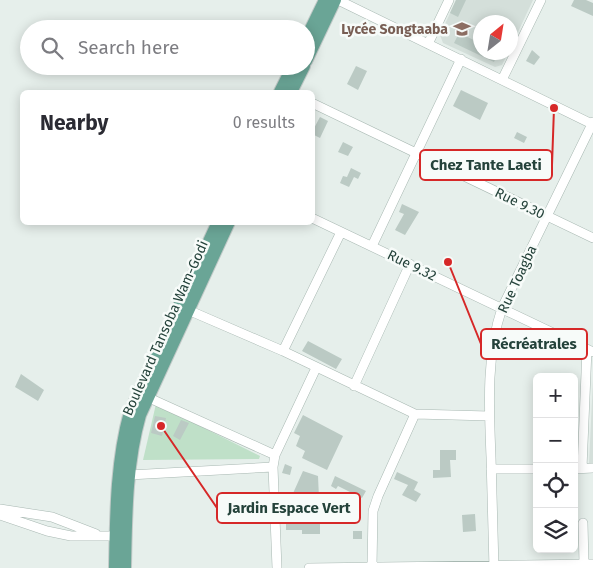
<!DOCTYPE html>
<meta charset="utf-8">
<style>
:root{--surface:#fff;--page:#f7f7f7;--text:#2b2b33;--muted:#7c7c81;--line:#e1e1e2}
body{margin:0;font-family:"Fira Sans",sans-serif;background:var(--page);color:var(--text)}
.controls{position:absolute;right:15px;bottom:15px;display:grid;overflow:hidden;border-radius:8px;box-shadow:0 2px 12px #0003}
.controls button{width:45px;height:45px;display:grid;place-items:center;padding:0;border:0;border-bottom:1px solid var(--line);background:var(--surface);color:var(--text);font:25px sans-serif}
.compass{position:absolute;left:473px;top:15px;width:45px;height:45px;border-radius:50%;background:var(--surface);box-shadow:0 2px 12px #0003;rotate:30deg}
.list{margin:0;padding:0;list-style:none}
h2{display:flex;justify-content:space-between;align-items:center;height:65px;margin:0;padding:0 20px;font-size:21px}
h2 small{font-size:16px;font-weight:400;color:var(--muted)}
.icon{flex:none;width:28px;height:28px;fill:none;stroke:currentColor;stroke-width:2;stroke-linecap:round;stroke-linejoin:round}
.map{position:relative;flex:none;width:593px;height:568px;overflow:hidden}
.search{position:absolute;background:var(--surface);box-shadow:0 2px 12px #0003;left:20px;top:20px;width:295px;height:55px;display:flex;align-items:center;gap:12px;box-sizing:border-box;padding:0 18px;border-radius:28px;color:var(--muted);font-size:19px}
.panel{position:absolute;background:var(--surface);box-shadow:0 2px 12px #0003;left:20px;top:90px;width:295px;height:135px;border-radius:8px}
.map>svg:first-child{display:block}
.built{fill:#d4dfda}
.green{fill:#bfe0c8}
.building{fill:#bbcac4}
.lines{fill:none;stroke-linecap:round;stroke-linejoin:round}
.minor-casing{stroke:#a8b8b2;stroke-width:10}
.primary-casing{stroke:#c2cac8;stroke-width:14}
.minor{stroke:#fff;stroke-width:9}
.primary{stroke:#6aa596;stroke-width:12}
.labels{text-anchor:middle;stroke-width:5;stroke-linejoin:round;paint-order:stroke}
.education-label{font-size:14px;font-weight:bold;fill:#785e54;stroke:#f7fbf9;text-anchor:end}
.street-label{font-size:14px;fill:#24423a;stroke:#f7fbf9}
.leader{fill:none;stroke:#d62828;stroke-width:2}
.callout-dot{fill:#d62828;stroke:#f7fbf9;stroke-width:2}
.callout{fill:#f7fbf9;stroke:#d62828;stroke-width:2}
.callout-label{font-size:15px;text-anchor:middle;font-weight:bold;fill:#24423a}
</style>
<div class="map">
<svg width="593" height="568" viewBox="0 0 593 568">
<rect width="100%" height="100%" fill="#e6efeb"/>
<path class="built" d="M 456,0 L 533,0 L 511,47 L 510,22 L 480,22 L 480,52 L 508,53 L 502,65 L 495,67 L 443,43 L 440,35 Z
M 593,380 L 593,463 L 589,463 Z"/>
<path class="green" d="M 156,404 L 260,456 L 259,459 L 143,460 Z"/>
<path class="building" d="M 456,0 L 466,0 L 458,17 L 450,13 Z
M 574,0 L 586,0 L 593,3 L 593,16 L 571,6 Z
M 459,33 L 480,43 L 480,52 L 498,52 L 494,62 L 454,43 Z
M 532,50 L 540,57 L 534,65 L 526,61 Z
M 356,66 L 367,71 L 358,90 L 347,84 Z
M 461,90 L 488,103 L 480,120 L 453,106 Z
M 320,117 L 328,121 L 320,138 L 312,134 L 312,132 Z
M 517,132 L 527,137 L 524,143 L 514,138 Z
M 343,142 L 353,147 L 348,156 L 338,152 Z
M 351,168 L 361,173 L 358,179 L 354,177 L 349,187 L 340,183 L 343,176 L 347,177 Z
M 402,204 L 419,212 L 405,235 L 395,230 L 404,214 L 399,212 Z
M 308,341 L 342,359 L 336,369 L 302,351 Z
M 21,374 L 44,390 L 38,401 L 15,387 Z
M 303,415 L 343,436 L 327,470 L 302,458 L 305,451 L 296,446 L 300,436 L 294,433 Z
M 155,416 L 166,418 L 162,436 L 151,433 Z
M 181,420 L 189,423 L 180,440 L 173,436 Z
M 440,450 L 456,450 L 456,460 L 450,460 L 451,477 L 433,478 L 433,470 L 440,470 Z
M 285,464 L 292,467 L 290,475 L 282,473 Z
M 303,471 L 318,476 L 319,498 L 304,494 L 302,503 L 290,500 Z
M 397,472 L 418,482 L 414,490 L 421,494 L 416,502 L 402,495 L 408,485 L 394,479 Z
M 335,476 L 366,491 L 362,498 L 338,486 L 336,489 L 331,486 Z
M 337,502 L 339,524 L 320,524 L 320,534 L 302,534 L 302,530 L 286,530 L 286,510 L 325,510 L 306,503 Z
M 475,514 L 476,531 L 463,532 L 462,515 Z
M 353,531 L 362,531 L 362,539 L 353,539 Z"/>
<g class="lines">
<g class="minor-casing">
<path id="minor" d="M 338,0 L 592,124
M 428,44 L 449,0
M 502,80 L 541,0
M 312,103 L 593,238
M 312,218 L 593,352
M 372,246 L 461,59
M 188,310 L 283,351 L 415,414 L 489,416
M 283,351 L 341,232
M 354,386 L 410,264
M 147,397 L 275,455
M 582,468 L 587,349
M 491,469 L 537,469
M 574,469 L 593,468
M 129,475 L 273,467
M 0,509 L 52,517 L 96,534
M 0,515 L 47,531 L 71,536 L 116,536
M 583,523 L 584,564
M 372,566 L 373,511 L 378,496 L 415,414
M 277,568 L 273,467 L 275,455 L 316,368
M 309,568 L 593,564
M 494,568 C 493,531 492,494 491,457 C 489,408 486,355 502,308 L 593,122"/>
</g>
<g class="primary-casing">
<path id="primary" d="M 306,39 L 325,0
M 306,61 L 335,0
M 280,92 L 293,66
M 291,92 L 304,66
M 115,568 C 116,516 116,462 130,412 L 218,222
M 125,568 C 126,518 126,464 140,415 L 229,222"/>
</g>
<use href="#minor" class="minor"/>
<use href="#primary" class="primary"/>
</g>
<defs>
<g id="school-bare" transform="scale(1.35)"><path d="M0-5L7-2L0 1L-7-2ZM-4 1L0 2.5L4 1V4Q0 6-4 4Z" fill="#8d6e63" stroke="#f7fbf9" stroke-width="2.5" paint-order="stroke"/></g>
</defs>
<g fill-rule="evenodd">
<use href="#school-bare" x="462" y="29"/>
</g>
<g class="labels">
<g class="education-label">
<text x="448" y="34">Lycée Songtaaba</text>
</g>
<g class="street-label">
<text transform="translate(520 203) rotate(26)" y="5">Rue 9.30</text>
<text transform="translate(412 265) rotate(26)" y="5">Rue 9.32</text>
<text transform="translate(517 279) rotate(-65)" y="5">Rue Toagba</text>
<text transform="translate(165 328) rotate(-66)" y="5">Boulevard Tansoba Wam-Godi</text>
</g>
</g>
<path class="leader" d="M554 108L552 165M448 262L481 344M161 426L217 508"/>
<g class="callout-dot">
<circle cx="554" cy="108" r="5"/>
<circle cx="448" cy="262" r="5"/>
<circle cx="161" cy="426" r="5"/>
</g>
<g class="callout">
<rect x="420" y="150" width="132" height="30" rx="5"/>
<rect x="481" y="329" width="106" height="30" rx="5"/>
<rect x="217" y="493" width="143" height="30" rx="5"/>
</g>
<g class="callout-label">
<text x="486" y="170">Chez Tante Laeti</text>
<text x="534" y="349">Récréatrales</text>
<text x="289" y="513">Jardin Espace Vert</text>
</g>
</svg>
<div class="controls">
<button>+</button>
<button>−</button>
<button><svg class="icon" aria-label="locate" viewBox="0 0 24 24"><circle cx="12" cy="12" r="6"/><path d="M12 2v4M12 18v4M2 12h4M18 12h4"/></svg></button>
<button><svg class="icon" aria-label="layers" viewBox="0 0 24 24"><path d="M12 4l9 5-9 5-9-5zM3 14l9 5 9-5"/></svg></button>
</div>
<svg class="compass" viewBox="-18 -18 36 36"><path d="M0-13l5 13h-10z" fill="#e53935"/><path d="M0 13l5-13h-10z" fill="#7c7c81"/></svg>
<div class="search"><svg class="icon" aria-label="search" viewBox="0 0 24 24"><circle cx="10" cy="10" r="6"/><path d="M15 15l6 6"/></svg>Search here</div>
<section class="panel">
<h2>Nearby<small>0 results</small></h2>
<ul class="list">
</ul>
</section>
</div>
